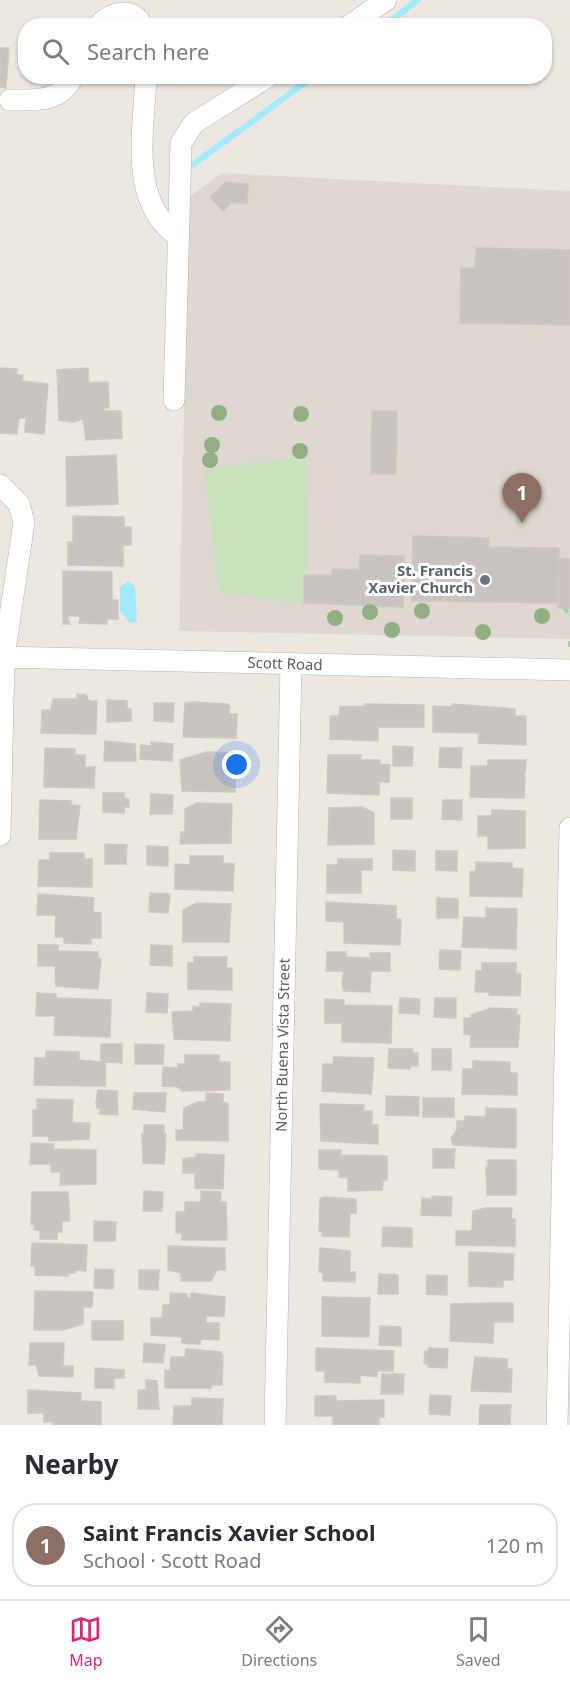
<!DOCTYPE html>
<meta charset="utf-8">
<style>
:root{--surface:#fff;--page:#f2f2f3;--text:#2b2b33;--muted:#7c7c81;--line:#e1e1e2;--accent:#db2777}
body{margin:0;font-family:"Noto Sans",sans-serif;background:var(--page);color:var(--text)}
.you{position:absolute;left:237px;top:765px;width:21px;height:21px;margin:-15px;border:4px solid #fff;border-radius:50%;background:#1a73e8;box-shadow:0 0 0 9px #1a73e833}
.badge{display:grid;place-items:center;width:39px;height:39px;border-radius:50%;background:var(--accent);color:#fff;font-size:20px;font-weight:700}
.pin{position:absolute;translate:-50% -50px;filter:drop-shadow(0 2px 3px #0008)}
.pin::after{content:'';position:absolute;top:32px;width:21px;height:18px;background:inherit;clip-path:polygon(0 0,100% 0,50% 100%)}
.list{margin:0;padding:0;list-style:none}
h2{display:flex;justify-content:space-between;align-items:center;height:78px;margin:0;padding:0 24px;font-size:26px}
h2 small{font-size:20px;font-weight:400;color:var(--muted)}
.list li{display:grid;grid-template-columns:39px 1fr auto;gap:18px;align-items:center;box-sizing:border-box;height:84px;margin:0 12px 12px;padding:0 12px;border:2px solid var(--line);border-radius:24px}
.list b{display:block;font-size:22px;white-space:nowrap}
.list p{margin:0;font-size:20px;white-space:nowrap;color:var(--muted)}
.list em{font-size:20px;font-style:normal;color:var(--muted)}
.icon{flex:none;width:33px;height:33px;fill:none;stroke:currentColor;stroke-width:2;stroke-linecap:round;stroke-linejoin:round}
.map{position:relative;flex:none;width:570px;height:1425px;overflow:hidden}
.search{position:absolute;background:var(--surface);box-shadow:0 2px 4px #0004;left:18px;right:18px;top:18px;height:66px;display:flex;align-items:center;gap:15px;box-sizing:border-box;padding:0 21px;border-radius:24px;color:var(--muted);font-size:22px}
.sheet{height:174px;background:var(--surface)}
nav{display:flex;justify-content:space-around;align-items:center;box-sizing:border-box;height:84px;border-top:2px solid var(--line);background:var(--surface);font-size:16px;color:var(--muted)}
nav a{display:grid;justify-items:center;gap:3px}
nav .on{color:var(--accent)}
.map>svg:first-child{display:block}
.education{fill:#dfd8d2}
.green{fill:#c8e3be}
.water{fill:#a2ebfb}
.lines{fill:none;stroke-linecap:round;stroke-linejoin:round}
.stream{stroke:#a2ebfb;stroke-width:6}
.building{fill:#cac4c0;stroke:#d0c7c0;stroke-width:1.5}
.minor-casing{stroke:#afb4b6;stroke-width:22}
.path{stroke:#a2d4a2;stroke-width:4;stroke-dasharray:6 3;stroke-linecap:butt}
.minor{stroke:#fff;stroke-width:21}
.tree{fill:#92af84}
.worship-dot{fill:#6b7280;stroke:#fff;stroke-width:2}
.labels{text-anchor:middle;stroke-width:6;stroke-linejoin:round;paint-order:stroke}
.worship-label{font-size:15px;font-weight:bold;fill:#5b616d;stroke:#fff;text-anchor:end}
.street-label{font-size:15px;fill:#5a5f61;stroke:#fff}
</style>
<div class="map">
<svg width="570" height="1425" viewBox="0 0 570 1425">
<rect width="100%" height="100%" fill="#ece7e1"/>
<path class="education" d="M 222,173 L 570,191 L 570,639 L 179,631 L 189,197 Z"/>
<path class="green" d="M 306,456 L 308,574 L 304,574 L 303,604 L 220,592 L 204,470 Z"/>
<path class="water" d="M 128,581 L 135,586 L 137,622 L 130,623 L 120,611 L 120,587 Z"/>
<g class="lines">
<path class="stream" d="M 384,26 L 418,0
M 194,164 L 314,76"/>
</g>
<path class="building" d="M 0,48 L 9,48 L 6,88 L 0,87 Z
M 226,182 L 248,184 L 247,204 L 232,202 L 223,211 L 210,197 Z
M 476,248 L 570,250 L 570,325 L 460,323 L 461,268 L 475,268 Z
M 0,368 L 17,369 L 16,375 L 23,375 L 22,381 L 48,384 L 44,434 L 25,432 L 26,418 L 19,418 L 17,434 L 0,433 Z
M 88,368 L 89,383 L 108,382 L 109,408 L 104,408 L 104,411 L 121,411 L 122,438 L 86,440 L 83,419 L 73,422 L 59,420 L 57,370 Z
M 372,411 L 397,411 L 396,474 L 371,474 Z
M 116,455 L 118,504 L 67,506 L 66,457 Z
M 73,516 L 124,517 L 124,527 L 131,527 L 131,545 L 123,545 L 123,566 L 68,565 L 68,542 L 73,542 Z
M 413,536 L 489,538 L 489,547 L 559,548 L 559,603 L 412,601 Z
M 360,555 L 404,556 L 403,607 L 304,603 L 304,575 L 332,575 L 332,569 L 359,570 Z
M 559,558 L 570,559 L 570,608 L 558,608 Z
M 63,571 L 112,572 L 112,600 L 118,600 L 118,619 L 107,619 L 107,624 L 79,623 L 80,616 L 67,616 L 70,624 L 63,624 Z
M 77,694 L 86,695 L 89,701 L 97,701 L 96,734 L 41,733 L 42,710 L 51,710 L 53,699 L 77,699 Z
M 107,700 L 127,701 L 127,709 L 131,709 L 131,721 L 107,722 Z
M 193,702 L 227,704 L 230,706 L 229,714 L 237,714 L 236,738 L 183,737 L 185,703 Z
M 154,703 L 174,703 L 173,722 L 154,721 Z
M 365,704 L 424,705 L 424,727 L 378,727 L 378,741 L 330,739 L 330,716 L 339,716 L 340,707 L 365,706 Z
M 452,704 L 515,709 L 515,716 L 526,716 L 526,745 L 478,743 L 479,733 L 433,732 L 433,706 L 452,707 Z
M 105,741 L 135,744 L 136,761 L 104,761 Z
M 151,742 L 173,744 L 172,761 L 140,759 L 141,745 L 151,746 Z
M 393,746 L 413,747 L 412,766 L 393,766 Z
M 45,748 L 75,749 L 75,755 L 85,755 L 85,767 L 95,767 L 94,788 L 44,787 Z
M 440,748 L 462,748 L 461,768 L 439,767 Z
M 207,752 L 236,753 L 235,792 L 182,791 L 180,760 Z
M 328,755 L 361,755 L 361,760 L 380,760 L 380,764 L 390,765 L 389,782 L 379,782 L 379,795 L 327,793 Z
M 488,760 L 526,760 L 525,773 L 522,773 L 525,776 L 524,798 L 470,797 L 471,766 L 488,766 Z
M 103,793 L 124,793 L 124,798 L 129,799 L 129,807 L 124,807 L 124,813 L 103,812 Z
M 151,794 L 173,795 L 172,814 L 150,814 Z
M 391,798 L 412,798 L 412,819 L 391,819 Z
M 40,800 L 71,801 L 71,805 L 80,806 L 76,839 L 39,839 Z
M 443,800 L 462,800 L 462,820 L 442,819 Z
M 197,803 L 232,804 L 231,843 L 180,844 L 181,832 L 185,832 L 185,809 Z
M 362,807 L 374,813 L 374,844 L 328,845 L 329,808 Z
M 492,810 L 525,811 L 525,848 L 488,849 L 488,836 L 478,836 L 478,816 L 492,816 Z
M 105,844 L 127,845 L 126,864 L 105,864 Z
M 147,846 L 168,847 L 168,866 L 147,865 Z
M 393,850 L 415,851 L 415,871 L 393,870 Z
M 436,851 L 457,851 L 457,871 L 436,870 Z
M 50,853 L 84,853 L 84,859 L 92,859 L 92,887 L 38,886 L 39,860 L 50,860 Z
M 190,856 L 223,856 L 223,863 L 234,864 L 233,891 L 175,889 L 175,864 L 190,865 Z
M 338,859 L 372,859 L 372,870 L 361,870 L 361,893 L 327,893 L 327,865 L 338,865 Z
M 476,862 L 512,863 L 512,868 L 523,869 L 522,897 L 470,896 L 470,872 L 476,871 Z
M 150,893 L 170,894 L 168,913 L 149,912 Z
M 38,894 L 94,898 L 93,912 L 101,913 L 101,938 L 91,938 L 91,944 L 64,943 L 64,937 L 55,937 L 56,915 L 37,915 Z
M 437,898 L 458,899 L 458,918 L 437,918 Z
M 326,902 L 396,906 L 396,919 L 401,919 L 400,945 L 344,943 L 344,922 L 326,921 Z
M 197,903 L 231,904 L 229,942 L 183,942 L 183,910 Z
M 486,908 L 517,909 L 516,949 L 462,947 L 464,917 L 486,918 Z
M 38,945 L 58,945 L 58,951 L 98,952 L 98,959 L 101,959 L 98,989 L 56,986 L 55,966 L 38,966 Z
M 151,945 L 172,946 L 172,966 L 150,965 Z
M 440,950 L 461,951 L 460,970 L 439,969 Z
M 327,952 L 346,952 L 346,957 L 370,958 L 370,953 L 390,953 L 390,971 L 371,971 L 370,992 L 344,991 L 342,983 L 344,971 L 326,971 Z
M 194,957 L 227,957 L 226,968 L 232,968 L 232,990 L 188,989 L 188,963 L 194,963 Z
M 482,963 L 516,963 L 516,973 L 521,974 L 520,996 L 489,995 L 489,992 L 475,992 L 476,971 L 482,971 Z
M 37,993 L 56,994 L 56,998 L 111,1000 L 110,1037 L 54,1035 L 55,1016 L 36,1016 Z
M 147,993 L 168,994 L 167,1013 L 146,1012 Z
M 400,998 L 420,999 L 419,1014 L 399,1013 Z
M 435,998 L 456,998 L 456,1018 L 434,1017 Z
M 325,999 L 344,1000 L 344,1005 L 392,1006 L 391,1043 L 342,1042 L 342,1023 L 325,1023 Z
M 200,1003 L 231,1004 L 230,1041 L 174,1039 L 172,1012 L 193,1011 L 193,1006 L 200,1007 Z
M 491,1008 L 517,1009 L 516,1015 L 520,1015 L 518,1047 L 470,1047 L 471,1035 L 464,1034 L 464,1018 L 471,1018 L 471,1015 Z
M 101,1044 L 122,1044 L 122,1063 L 106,1062 L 105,1086 L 34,1085 L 35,1058 L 46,1058 L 46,1051 L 79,1052 L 79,1060 L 101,1062 Z
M 135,1044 L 164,1045 L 163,1064 L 135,1064 Z
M 389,1049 L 413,1049 L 413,1053 L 418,1053 L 418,1066 L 410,1066 L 410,1069 L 388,1068 Z
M 432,1049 L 451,1049 L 451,1070 L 432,1070 Z
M 185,1055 L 219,1055 L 219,1062 L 230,1062 L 230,1090 L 182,1091 L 178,1087 L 162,1086 L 163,1067 L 178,1068 L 178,1064 L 185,1064 Z
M 334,1057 L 374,1058 L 371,1094 L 322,1091 L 323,1064 L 333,1064 Z
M 473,1061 L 510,1062 L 510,1073 L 517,1073 L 517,1095 L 462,1094 L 463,1069 L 473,1069 Z
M 98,1090 L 117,1091 L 118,1115 L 100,1114 L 100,1108 L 97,1108 L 96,1102 Z
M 134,1093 L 166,1093 L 165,1112 L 133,1109 Z
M 206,1093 L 223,1094 L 223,1102 L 228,1103 L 228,1141 L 176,1140 L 176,1130 L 183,1130 L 184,1108 L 198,1102 L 206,1102 Z
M 386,1096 L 419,1097 L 419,1116 L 386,1115 Z
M 423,1098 L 454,1098 L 454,1117 L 423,1117 Z
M 37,1099 L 73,1100 L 72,1123 L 90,1123 L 89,1139 L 49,1141 L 49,1136 L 33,1136 L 33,1110 L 37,1110 Z
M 320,1104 L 364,1105 L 363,1111 L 372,1111 L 372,1125 L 378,1125 L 378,1144 L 321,1141 Z
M 486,1108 L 516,1109 L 516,1148 L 453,1145 L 451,1138 L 457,1130 L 457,1121 L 465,1121 L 465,1116 L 486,1117 Z
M 144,1125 L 164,1125 L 164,1134 L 166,1134 L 164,1164 L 143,1163 L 142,1134 L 144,1134 Z
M 31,1143 L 54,1144 L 53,1149 L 96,1150 L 96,1184 L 60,1185 L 61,1172 L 51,1172 L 51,1164 L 30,1164 Z
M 433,1149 L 455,1149 L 454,1168 L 433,1168 Z
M 319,1150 L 341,1150 L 341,1155 L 387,1156 L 387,1180 L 383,1181 L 382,1190 L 348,1191 L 348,1178 L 339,1177 L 339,1170 L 319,1169 Z
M 196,1154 L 224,1155 L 223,1189 L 195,1188 L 195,1173 L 183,1173 L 183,1159 L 196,1157 Z
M 488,1160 L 516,1160 L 516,1195 L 487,1195 L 486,1167 L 488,1167 Z
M 144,1191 L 163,1192 L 162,1211 L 143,1211 Z
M 201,1191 L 221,1192 L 220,1202 L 226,1202 L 227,1240 L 182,1240 L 182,1233 L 176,1233 L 176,1212 L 185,1212 L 185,1202 L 201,1202 Z
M 32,1192 L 68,1192 L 70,1221 L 62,1221 L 62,1232 L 57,1232 L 57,1239 L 40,1239 L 40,1230 L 34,1230 L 34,1225 L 31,1224 Z
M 432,1196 L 452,1197 L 451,1216 L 421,1215 L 422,1198 L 432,1199 Z
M 323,1197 L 356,1199 L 356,1213 L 350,1213 L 349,1237 L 322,1236 L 322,1231 L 319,1231 L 320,1199 Z
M 486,1208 L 512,1208 L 511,1219 L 515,1219 L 515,1246 L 456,1245 L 456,1231 L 472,1231 L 473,1211 Z
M 94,1221 L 116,1222 L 115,1241 L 94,1241 Z
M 383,1227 L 412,1228 L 412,1247 L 382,1246 Z
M 32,1243 L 87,1245 L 86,1271 L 75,1270 L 75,1273 L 68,1273 L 68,1276 L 35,1275 L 35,1266 L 31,1266 Z
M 168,1246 L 225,1248 L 225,1270 L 217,1270 L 211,1281 L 181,1281 L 181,1273 L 168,1270 Z
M 320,1248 L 350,1251 L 350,1272 L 355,1272 L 355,1282 L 323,1281 L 323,1273 L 319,1272 Z
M 469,1252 L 514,1254 L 513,1280 L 503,1280 L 503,1287 L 469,1286 Z
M 95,1269 L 114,1270 L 113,1289 L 94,1288 Z
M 139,1270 L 159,1270 L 158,1290 L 139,1289 Z
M 379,1274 L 398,1275 L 398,1294 L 378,1294 Z
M 427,1275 L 447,1276 L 447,1295 L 426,1294 Z
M 35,1291 L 93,1292 L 92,1307 L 83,1307 L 83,1324 L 63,1330 L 34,1330 Z
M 170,1293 L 187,1294 L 187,1298 L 191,1298 L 191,1293 L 225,1297 L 224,1316 L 206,1316 L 206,1323 L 219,1323 L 219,1340 L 201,1339 L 200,1344 L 182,1343 L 182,1337 L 151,1335 L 151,1318 L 162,1318 L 163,1305 L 170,1305 Z
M 322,1297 L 370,1298 L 369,1337 L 322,1336 Z
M 493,1303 L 513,1303 L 513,1322 L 494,1322 L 493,1343 L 450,1341 L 451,1304 Z
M 92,1321 L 123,1321 L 123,1340 L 92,1340 Z
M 380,1326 L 401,1327 L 401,1346 L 379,1345 Z
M 30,1343 L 64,1343 L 63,1366 L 73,1366 L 73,1377 L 39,1376 L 36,1365 L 29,1365 Z
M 144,1343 L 165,1345 L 163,1363 L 143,1362 Z
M 316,1348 L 394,1351 L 393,1371 L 377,1371 L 377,1377 L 360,1375 L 360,1383 L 325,1382 L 325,1371 L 316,1371 Z
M 429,1348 L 448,1349 L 447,1368 L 428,1367 L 428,1364 L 424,1364 L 425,1351 L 428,1351 Z
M 186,1349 L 221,1352 L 223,1356 L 222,1385 L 211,1385 L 211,1388 L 165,1388 L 165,1370 L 170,1371 L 171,1357 L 185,1357 Z
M 475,1357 L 507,1359 L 507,1369 L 512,1369 L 511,1392 L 471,1391 Z
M 95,1368 L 124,1370 L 124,1378 L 114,1378 L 114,1388 L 95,1388 Z
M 382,1374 L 404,1374 L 403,1394 L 381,1394 Z
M 146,1380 L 157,1381 L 159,1409 L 138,1409 L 138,1390 L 146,1390 Z
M 28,1390 L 81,1393 L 81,1401 L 101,1402 L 101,1425 L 53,1425 L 53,1422 L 44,1422 L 44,1413 L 28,1413 Z
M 430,1395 L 451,1396 L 450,1415 L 429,1414 Z
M 315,1396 L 336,1396 L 336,1401 L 384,1400 L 384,1417 L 379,1417 L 379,1425 L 333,1425 L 333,1416 L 315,1416 Z
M 192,1398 L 223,1399 L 222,1425 L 173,1425 L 174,1406 L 192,1406 Z
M 480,1405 L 511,1405 L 510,1425 L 479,1425 Z"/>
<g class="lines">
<g class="minor-casing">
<path id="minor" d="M 98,26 C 110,13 133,5 142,26
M 349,26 L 386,0
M 146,76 C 144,129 128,202 178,236
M 10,100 C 35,100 61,103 73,76
M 174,400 L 181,143 L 194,123 L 269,76
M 0,485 L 19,504 L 24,522 L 4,657 L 0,835
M 0,657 L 570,670
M 275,1425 L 291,664
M 557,1425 L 570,828"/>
</g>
<path class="path" d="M 564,608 L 570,615
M 570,647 L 570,640"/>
<use href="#minor" class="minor"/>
</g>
<g class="tree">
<circle cx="219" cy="413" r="8"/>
<circle cx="301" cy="414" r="8"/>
<circle cx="212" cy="445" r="8"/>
<circle cx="300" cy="451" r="8"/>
<circle cx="210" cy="460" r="8"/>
<circle cx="422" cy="611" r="8"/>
<circle cx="370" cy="612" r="8"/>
<circle cx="542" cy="616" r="8"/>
<circle cx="335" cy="618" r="8"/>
<circle cx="392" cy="630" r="8"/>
<circle cx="483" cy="632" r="8"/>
</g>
<circle class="worship-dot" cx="485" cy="580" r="6"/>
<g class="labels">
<g class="worship-label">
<text x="473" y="576">St. Francis<tspan x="473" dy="17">Xavier Church</tspan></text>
</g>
<g class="street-label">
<text transform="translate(285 664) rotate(2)" y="5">Scott Road</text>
<text transform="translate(283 1045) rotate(-89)" y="5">North Buena Vista Street</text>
</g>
</g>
</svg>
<div class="you"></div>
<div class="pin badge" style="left:522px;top:523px;background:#8d6e63">1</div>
<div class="search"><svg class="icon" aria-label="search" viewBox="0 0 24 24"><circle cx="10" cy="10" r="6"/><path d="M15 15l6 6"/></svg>Search here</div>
</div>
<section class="sheet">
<h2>Nearby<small></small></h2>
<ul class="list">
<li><span class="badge" style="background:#8d6e63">1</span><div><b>Saint Francis Xavier School</b><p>School · Scott Road</p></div><em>120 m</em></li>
</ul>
</section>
<nav>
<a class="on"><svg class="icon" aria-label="map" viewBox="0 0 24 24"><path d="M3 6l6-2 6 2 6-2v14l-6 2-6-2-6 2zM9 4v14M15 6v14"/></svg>Map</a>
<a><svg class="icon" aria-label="directions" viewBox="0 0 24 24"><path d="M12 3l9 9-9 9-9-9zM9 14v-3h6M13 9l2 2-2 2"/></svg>Directions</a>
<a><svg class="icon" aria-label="saved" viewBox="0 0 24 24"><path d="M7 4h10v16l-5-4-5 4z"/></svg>Saved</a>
</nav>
